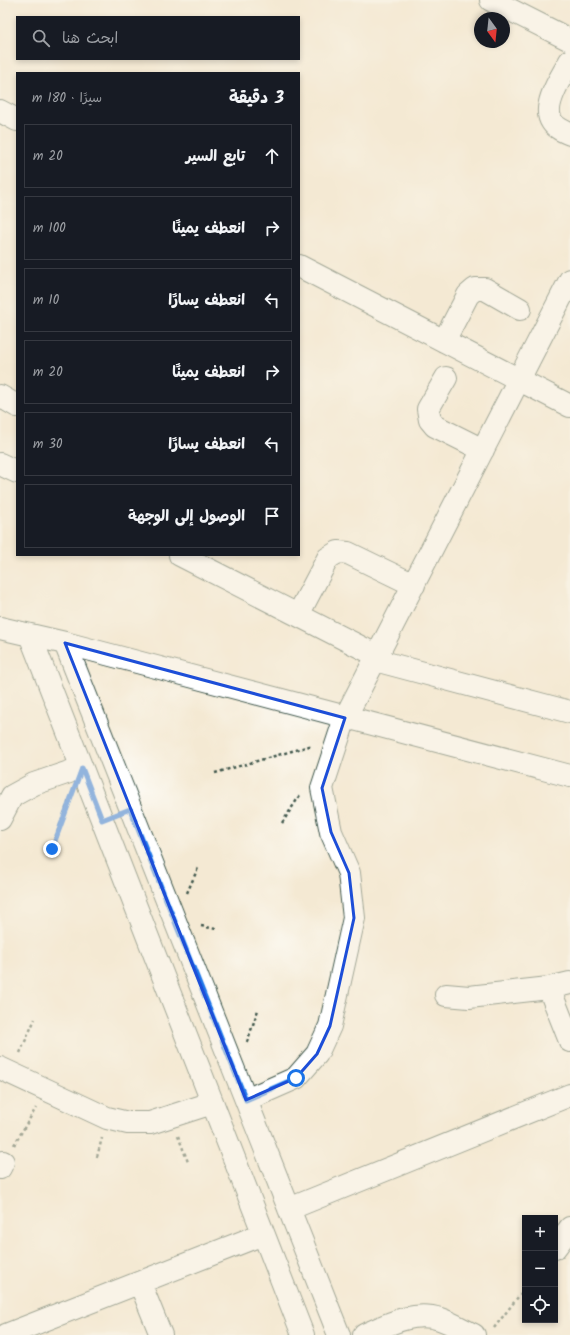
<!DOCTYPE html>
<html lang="ar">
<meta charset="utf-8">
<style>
:root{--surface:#171b24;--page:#242831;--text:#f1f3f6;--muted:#9ea1a6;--line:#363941}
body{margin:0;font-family:Kalam,"Playpen Sans Arabic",sans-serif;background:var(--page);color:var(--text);direction:rtl}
.controls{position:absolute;right:12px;bottom:12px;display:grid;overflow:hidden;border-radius:0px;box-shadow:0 2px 6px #0003}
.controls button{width:36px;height:36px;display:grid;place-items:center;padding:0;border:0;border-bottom:1px solid var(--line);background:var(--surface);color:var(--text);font:20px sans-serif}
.compass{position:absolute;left:474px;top:12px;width:36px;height:36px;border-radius:50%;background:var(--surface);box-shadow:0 2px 6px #0003;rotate:165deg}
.stop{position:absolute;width:12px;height:12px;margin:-9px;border:3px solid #1a73e8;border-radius:50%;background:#fff}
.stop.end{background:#1a73e8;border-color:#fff;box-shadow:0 1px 4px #0008}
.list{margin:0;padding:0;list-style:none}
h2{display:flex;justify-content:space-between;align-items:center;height:52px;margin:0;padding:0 16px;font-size:17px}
h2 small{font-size:13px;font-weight:400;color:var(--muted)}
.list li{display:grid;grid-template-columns:26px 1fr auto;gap:12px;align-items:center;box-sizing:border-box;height:64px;margin:0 8px 8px;padding:0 8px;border:1px solid var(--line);border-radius:0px}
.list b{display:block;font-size:15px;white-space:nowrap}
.list em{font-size:13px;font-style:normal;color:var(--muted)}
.icon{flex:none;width:22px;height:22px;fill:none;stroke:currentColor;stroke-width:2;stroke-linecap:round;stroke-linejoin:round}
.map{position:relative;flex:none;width:570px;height:1335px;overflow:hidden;direction:ltr}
.search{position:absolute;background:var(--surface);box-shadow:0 2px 6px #0003;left:16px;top:16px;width:284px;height:44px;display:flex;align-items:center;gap:10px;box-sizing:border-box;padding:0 14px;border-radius:0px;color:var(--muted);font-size:15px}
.panel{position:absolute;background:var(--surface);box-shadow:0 2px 6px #0003;left:16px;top:72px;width:284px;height:484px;border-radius:0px;direction:rtl}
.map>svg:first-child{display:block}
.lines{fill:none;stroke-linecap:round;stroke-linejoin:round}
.minor-casing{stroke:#3f574c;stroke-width:24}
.path{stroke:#3f574c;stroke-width:2.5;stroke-dasharray:3 3;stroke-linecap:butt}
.minor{stroke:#fff;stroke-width:22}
.route{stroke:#1a73e8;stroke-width:5}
.marked{fill:none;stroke:#1d4ed8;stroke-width:3;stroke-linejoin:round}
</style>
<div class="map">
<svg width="570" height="1335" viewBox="0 0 570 1335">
<rect width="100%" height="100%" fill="#fdfcf7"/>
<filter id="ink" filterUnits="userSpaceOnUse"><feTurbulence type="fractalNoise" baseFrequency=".025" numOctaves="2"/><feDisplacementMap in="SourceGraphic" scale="8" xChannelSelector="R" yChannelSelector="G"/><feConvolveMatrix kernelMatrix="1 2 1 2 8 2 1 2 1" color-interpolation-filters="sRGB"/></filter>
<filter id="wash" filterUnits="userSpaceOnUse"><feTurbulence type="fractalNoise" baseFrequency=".012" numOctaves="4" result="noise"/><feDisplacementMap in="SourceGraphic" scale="16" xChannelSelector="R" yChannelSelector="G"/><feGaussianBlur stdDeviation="0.9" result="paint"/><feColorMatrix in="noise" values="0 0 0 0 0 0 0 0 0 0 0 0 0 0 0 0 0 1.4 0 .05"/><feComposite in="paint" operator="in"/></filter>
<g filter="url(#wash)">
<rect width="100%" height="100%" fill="#f4e9d3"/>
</g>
<g filter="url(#ink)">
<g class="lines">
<g class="minor-casing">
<path id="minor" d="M 491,0 L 570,40
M 570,61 C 562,76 541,106 552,122 C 556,128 563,131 570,134
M 0,111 L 17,120
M 299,266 L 570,406
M 444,341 L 468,295 L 475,289 L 485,289 L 520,309
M 446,378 L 428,409 L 430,420 L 435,426 L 483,450
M 0,396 L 17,406
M 0,464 L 17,472
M 180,555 L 378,656
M 298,615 L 328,558 L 338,552 L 348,553 L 414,585
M 0,628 L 65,643 L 570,776
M 30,635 L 303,1335
M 65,643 L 339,1335
M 375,660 L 570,712
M 0,819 L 12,796 L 34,784 L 81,768
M 549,988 L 570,1041
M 446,995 L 469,997 L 549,988 L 570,983
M 0,1068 L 107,1118 L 128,1123 L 150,1123 L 212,1103
M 246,1100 L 296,1078 L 317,1054 L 330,1026 L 354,918 L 349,873 L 331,832 L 322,788 L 345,718 L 570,280
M 0,1168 L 3,1162
M 289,1209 L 570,1095
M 555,1248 L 570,1228
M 140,1283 L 161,1335
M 6,1335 L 263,1234
M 364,1335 C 387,1325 413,1310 440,1319 C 452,1323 463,1330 474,1335"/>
</g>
<path class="path" d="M 215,773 L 313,745
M 282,823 L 300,795
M 52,849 L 70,798
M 187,893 L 198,868
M 201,926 L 216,929
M 247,1042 L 258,1010
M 20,1053 L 35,1019
M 178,1136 L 188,1162
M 14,1145 L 36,1108
M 97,1157 L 102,1138
M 494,1328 L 525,1288"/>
<use href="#minor" class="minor"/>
</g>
</g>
<g class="lines" filter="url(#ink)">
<path class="route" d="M 52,849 L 82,768 L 102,820 L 130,809 L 246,1100 L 296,1078"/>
</g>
<path d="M0 0H570V1335H0ZM 65,643 L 345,718 L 322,788 L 331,832 L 349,873 L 354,918 L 330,1026 L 317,1054 L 296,1078 L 246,1100 Z" fill="#f4e9d3" fill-opacity=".55" fill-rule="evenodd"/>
<path class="marked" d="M 65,643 L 345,718 L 322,788 L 331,832 L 349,873 L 354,918 L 330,1026 L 317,1054 L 296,1078 L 246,1100 Z"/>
</svg>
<div class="controls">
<button>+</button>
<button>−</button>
<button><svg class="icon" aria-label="locate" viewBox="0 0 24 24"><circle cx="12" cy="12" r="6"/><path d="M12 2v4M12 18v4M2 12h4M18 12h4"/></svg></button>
</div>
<svg class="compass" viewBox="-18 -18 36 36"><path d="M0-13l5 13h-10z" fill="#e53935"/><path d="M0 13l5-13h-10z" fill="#9ea1a6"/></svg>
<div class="stop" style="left:296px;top:1078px"></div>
<div class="stop end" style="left:52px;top:849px"></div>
<div class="search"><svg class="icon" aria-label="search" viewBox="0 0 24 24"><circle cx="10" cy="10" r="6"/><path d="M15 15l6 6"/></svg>ابحث هنا</div>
<section class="panel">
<h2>3 دقيقة<small>سيرًا · 180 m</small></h2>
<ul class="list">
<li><svg class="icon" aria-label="ahead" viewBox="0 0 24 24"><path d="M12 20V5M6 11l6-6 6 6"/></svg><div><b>تابع السير</b></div><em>20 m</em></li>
<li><svg class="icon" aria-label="right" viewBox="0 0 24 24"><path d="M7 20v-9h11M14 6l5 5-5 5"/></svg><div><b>انعطف يمينًا</b></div><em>100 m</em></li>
<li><svg class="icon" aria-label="left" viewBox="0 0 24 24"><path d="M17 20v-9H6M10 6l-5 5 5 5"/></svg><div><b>انعطف يسارًا</b></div><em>10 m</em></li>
<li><svg class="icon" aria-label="right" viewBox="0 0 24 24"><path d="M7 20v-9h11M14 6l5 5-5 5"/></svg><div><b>انعطف يمينًا</b></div><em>20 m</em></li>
<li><svg class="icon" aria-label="left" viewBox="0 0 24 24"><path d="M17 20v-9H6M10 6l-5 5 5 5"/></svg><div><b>انعطف يسارًا</b></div><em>30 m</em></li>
<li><svg class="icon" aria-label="arrive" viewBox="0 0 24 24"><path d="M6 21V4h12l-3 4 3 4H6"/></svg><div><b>الوصول إلى الوجهة</b></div></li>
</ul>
</section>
</div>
